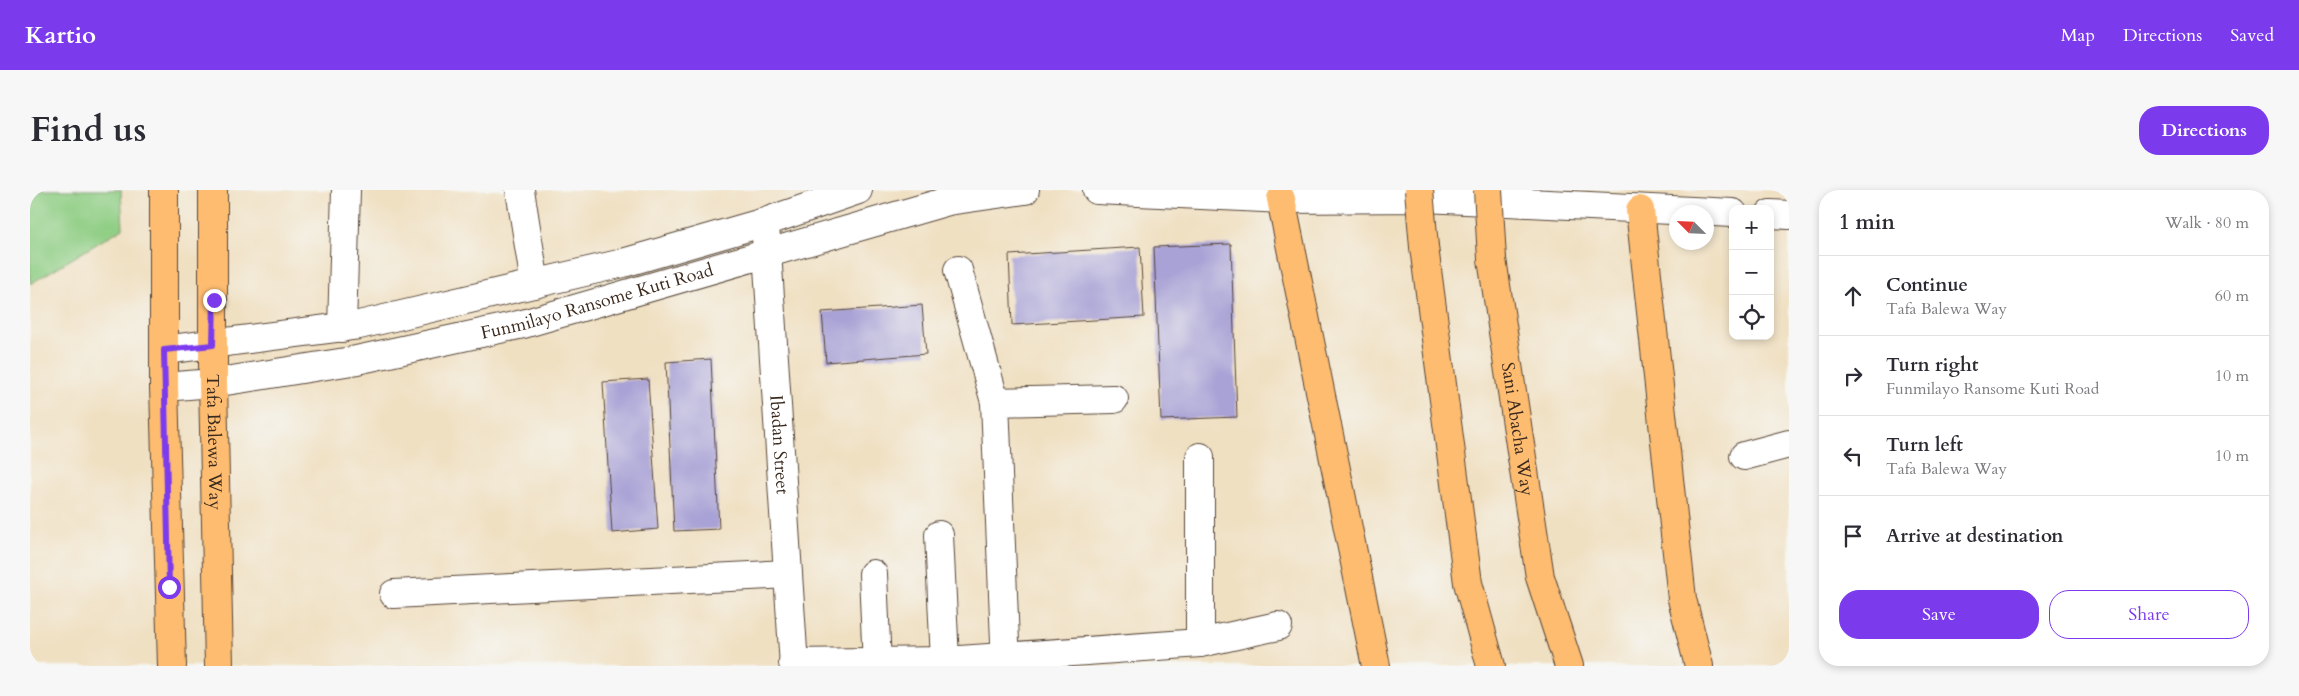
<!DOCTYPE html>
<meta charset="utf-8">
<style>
:root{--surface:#fff;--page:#f7f7f7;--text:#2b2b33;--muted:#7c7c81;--line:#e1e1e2;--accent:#7c3aed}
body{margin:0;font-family:Cardo,serif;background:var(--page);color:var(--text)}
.controls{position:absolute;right:15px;top:15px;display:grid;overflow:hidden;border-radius:10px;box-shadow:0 2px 8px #0003}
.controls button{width:45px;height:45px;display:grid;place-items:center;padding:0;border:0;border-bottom:1px solid var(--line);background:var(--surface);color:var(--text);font:25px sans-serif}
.compass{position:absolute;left:1639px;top:15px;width:45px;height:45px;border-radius:50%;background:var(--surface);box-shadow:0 2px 8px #0003;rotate:294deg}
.stop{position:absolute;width:15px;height:15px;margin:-11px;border:4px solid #7c3aed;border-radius:50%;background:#fff}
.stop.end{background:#7c3aed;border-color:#fff;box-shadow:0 1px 5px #0008}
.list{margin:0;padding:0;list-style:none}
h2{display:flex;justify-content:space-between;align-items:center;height:65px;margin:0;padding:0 20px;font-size:21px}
h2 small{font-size:16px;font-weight:400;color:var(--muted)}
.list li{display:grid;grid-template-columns:32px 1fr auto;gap:15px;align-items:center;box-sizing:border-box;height:80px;padding:0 20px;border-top:1px solid var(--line)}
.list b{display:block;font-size:19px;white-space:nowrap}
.list p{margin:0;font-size:16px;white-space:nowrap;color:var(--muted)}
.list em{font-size:16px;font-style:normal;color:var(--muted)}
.actions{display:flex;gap:10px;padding:15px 20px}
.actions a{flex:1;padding:11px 0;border:1px solid var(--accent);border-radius:20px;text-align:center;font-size:18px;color:var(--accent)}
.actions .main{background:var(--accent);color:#fff}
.icon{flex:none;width:28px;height:28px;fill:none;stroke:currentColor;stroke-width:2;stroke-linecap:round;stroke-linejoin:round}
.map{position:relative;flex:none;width:1759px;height:476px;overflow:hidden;border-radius:20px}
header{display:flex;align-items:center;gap:30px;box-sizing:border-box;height:70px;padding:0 25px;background:var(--accent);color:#fff}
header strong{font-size:24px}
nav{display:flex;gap:28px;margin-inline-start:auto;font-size:18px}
.intro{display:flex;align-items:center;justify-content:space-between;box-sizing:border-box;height:120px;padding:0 30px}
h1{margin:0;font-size:35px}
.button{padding:12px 22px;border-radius:20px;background:var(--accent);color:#fff;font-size:18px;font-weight:700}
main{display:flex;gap:30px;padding:0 30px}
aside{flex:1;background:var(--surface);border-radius:20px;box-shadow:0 2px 8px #0003}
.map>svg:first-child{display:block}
.green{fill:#8ecd83;stroke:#647c50}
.building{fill:#a9a2d6}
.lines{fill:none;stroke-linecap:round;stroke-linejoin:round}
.minor-casing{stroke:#564537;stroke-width:30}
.major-casing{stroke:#564537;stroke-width:30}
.highway-casing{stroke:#564537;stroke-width:30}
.minor{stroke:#fff;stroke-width:28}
.major{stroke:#fdbc6f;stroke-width:28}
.highway{stroke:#fdbc6f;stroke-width:28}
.highway-bridge-casing{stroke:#564537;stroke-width:30;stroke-linecap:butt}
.highway-bridge{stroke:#fdbc6f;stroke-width:28}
.route{stroke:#7c3aed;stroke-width:6}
.labels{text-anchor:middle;stroke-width:5;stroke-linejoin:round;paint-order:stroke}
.street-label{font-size:18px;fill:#3b2a1e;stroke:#f6f6f2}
</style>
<header>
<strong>Kartio</strong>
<nav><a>Map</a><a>Directions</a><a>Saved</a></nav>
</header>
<div class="intro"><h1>Find us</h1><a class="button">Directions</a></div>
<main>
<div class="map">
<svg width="1759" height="476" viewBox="0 0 1759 476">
<rect width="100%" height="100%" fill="#f6f6f2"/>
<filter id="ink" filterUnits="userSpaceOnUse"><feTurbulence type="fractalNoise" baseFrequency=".02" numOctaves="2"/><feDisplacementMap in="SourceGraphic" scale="10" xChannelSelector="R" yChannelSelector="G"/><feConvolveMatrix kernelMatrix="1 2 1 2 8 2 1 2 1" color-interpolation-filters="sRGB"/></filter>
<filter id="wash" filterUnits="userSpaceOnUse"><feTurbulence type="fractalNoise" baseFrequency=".0096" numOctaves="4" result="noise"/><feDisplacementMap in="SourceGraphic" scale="20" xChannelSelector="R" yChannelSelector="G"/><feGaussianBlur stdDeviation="1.12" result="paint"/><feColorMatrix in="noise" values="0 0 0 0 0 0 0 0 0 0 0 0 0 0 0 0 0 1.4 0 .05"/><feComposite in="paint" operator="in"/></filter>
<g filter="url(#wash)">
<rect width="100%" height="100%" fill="#f0e0c2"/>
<path class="green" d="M 0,0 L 91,0 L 93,38 L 0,94 Z"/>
<g id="blocks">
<path class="building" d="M 1201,54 L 1207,227 L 1131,230 L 1124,57 Z
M 1110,57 L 1114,127 L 982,135 L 979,65 Z
M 892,115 L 896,164 L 796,172 L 792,122 Z
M 681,169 L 689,339 L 644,341 L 636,172 Z
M 618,189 L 628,339 L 582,343 L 573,192 Z"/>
</g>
</g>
<g filter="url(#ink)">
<use href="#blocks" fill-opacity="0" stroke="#564537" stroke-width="1"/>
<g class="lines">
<g class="minor-casing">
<g id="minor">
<path d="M 490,0 L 505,94"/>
<path d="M 1067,0 L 1251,9 L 1395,8 L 1703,23"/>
<path d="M 1740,24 L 1759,25"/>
<path id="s1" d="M 736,46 L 764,476"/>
<path d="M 928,80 L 965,212"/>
<path d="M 312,138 L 316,0"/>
<path d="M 134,160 L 329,135 L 593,73 L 735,32 L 828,0"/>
<path id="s2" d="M 134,197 L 183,193 L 322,171 L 493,134 L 918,11 L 995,0"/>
<path d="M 1714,266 L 1759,254"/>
<path d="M 843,384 L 847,476"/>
<path d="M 364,404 L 758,384"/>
<path d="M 1170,453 L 1170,267"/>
<path d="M 763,473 L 915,471 L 909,345"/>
<path d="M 915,476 L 915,471 L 1170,453 L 1248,436"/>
<path d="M 976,476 L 965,212 L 1084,209"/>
</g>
</g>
<g class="major-casing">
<g id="major">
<path d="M 134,0 L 134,197 L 142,476"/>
<path id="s3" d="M 183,0 L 183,193 L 189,476"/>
<path d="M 1251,9 L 1346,476"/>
<path d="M 1610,20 L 1652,409 L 1669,476"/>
</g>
</g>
<g class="highway-casing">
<g id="highway">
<path d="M 1394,57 L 1438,393 L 1461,476"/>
<path id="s4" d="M 1462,69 L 1510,387 L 1539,476"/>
</g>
</g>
<use href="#minor" class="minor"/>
<use href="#major" class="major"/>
<use href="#highway" class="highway"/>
<g class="highway-bridge-casing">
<path id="highway-bridge" d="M 1389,0 L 1394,57
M 1458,0 L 1462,69"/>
</g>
<use href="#highway-bridge" class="highway-bridge"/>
</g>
</g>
<g class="lines" filter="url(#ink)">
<path class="route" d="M 139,397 L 134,160 L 183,155 L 184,110"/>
</g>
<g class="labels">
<g class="street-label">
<text dy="6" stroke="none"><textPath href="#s2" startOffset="442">Funmilayo Ransome Kuti Road</textPath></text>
<text dy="6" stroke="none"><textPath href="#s4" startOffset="172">Sani Abacha Way</textPath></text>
<text dy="6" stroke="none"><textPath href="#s3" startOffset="252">Tafa Balewa Way</textPath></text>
<text dy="6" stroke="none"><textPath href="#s1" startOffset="209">Ibadan Street</textPath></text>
</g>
</g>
</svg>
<div class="controls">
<button>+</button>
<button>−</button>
<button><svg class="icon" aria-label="locate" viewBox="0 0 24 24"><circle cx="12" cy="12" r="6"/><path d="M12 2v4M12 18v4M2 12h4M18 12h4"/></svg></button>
</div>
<svg class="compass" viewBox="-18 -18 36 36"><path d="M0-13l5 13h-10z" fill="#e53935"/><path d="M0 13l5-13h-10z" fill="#7c7c81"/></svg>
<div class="stop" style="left:139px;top:397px"></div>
<div class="stop end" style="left:184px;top:110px"></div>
</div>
<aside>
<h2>1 min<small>Walk · 80 m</small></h2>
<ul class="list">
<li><svg class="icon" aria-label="ahead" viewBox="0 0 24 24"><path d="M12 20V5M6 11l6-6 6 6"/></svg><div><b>Continue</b><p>Tafa Balewa Way</p></div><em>60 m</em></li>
<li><svg class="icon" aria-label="right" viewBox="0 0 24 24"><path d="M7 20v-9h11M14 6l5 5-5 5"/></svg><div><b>Turn right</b><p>Funmilayo Ransome Kuti Road</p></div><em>10 m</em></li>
<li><svg class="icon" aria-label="left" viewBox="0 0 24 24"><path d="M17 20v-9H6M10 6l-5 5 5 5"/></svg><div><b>Turn left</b><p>Tafa Balewa Way</p></div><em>10 m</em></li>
<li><svg class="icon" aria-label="arrive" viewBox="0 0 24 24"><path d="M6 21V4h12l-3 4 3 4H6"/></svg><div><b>Arrive at destination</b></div></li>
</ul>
<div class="actions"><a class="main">Save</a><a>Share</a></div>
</aside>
</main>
